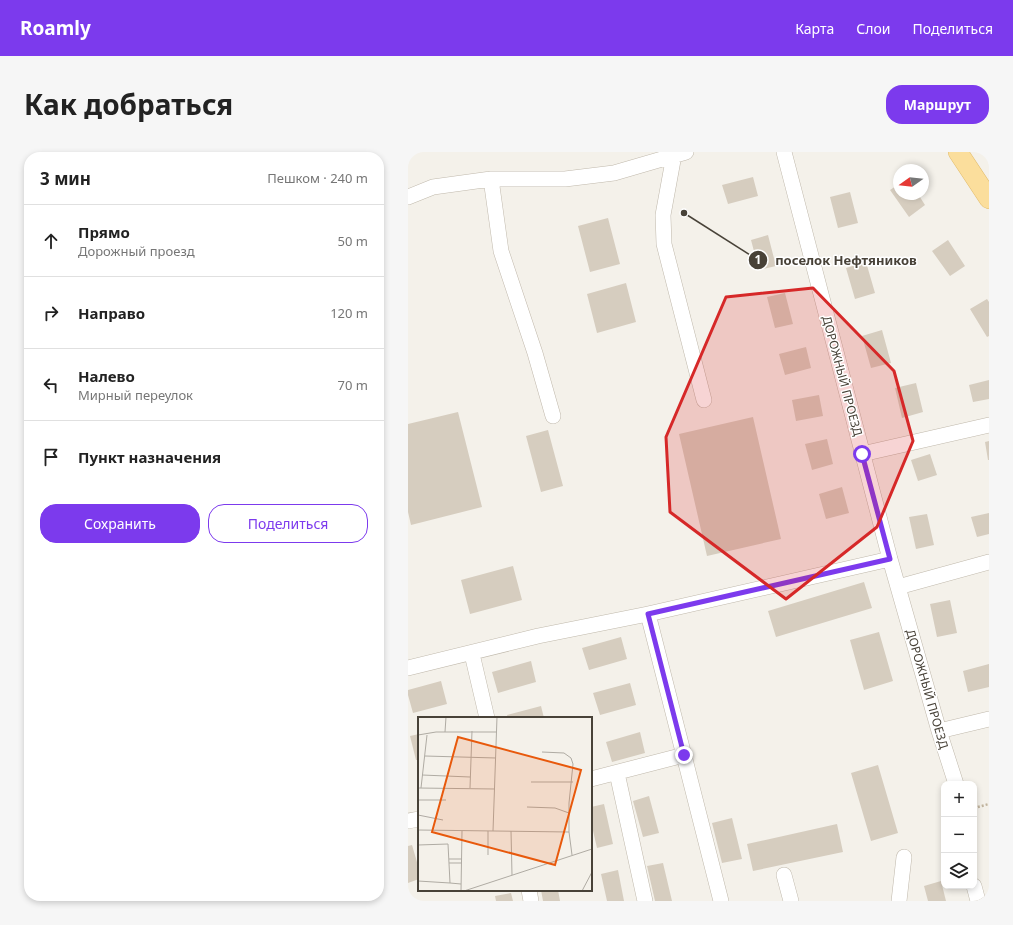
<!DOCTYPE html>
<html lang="ru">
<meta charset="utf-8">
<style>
:root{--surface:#fff;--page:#f6f6f6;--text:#222;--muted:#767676;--line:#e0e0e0;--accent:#7c3aed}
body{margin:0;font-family:"Noto Sans",sans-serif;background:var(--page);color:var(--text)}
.controls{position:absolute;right:12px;bottom:12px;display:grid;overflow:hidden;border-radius:8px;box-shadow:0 2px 6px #0003}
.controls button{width:36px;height:36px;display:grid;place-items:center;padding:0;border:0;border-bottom:1px solid var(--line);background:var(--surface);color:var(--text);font:20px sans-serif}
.compass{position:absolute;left:485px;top:12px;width:36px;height:36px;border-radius:50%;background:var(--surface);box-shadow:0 2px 6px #0003;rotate:255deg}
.stop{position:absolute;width:12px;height:12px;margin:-9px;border:3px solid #7c3aed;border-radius:50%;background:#fff}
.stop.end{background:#7c3aed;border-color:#fff;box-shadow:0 1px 4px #0008}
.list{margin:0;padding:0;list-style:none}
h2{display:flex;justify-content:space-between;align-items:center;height:52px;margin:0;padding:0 16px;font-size:17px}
h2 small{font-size:13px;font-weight:400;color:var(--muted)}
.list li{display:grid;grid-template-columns:26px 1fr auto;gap:12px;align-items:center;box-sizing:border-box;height:72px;padding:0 16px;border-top:1px solid var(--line)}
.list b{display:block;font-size:15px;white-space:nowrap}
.list p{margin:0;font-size:13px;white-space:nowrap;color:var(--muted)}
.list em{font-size:13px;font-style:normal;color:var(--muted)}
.actions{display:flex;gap:8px;padding:12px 16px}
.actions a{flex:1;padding:9px 0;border:1px solid var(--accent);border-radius:16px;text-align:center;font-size:14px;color:var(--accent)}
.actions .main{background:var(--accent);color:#fff}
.icon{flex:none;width:22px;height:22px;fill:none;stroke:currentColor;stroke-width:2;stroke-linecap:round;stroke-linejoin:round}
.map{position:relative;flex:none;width:581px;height:749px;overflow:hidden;border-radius:16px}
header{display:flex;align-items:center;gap:24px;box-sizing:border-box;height:56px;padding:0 20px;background:var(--accent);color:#fff}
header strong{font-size:19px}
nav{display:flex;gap:22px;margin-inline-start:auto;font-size:14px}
.intro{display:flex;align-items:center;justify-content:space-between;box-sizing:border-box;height:96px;padding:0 24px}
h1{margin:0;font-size:28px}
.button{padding:10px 18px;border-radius:16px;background:var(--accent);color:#fff;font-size:14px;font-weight:700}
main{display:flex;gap:24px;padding:0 24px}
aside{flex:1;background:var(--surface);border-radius:16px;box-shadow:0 2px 6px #0003}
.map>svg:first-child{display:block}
.building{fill:#d6cdbf}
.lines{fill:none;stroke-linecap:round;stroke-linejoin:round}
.minor-casing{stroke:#c0b9ac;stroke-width:16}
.major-casing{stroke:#e1bb6b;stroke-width:20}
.path{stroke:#c1b49e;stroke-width:2.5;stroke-dasharray:2 2;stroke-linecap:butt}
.minor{stroke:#fff;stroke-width:15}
.major{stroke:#fbde9c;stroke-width:19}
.route{stroke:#7c3aed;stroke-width:5}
.marked{fill:#d62828;fill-opacity:0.2;stroke:#d62828;stroke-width:3;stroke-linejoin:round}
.labels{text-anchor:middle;stroke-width:3;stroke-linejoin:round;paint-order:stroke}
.street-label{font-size:12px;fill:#484238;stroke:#fff}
.inset-road{fill:none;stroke:#afaba3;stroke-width:1}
.view{fill:#e8590c;fill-opacity:0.15;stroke:#e8590c;stroke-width:2}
.inset-edge{fill:none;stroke:#484238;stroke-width:2}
.leader{fill:none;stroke:#484238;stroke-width:1.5}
.callout-dot{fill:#484238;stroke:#fff;stroke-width:1.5}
.mark-label{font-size:12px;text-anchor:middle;font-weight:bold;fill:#fff}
.callout-label{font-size:13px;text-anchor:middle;font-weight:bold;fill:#484238;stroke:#fff;stroke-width:3;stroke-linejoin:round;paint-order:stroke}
</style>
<header>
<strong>Roamly</strong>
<nav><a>Карта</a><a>Слои</a><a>Поделиться</a></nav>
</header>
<div class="intro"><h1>Как добраться</h1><a class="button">Маршрут</a></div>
<main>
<aside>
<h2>3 мин<small>Пешком · 240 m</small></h2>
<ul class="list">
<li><svg class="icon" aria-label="ahead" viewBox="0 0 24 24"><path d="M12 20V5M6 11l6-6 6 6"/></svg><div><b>Прямо</b><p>Дорожный проезд</p></div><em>50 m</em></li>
<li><svg class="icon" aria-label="right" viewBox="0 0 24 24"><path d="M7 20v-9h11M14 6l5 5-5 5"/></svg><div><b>Направо</b></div><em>120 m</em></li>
<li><svg class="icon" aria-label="left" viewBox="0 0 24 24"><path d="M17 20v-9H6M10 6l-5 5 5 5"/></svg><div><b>Налево</b><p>Мирный переулок</p></div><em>70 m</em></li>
<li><svg class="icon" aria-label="arrive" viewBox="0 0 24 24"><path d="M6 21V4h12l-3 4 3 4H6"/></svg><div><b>Пункт назначения</b></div></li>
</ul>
<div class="actions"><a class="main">Сохранить</a><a>Поделиться</a></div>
</aside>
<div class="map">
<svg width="581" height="749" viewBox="0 0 581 749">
<rect width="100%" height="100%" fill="#f4f1ea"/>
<path class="building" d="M 345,25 L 350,44 L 320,52 L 314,33 Z
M 491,32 L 491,42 L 510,42 L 517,53 L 501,65 L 482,38 Z
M 442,40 L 450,71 L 430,76 L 422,45 Z
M 200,66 L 212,112 L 182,120 L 170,74 Z
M 360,83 L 368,114 L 351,118 L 343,88 Z
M 540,88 L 557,114 L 542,124 L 524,99 Z
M 458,110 L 467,141 L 447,147 L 438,116 Z
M 218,131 L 228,170 L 189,181 L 179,142 Z
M 377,141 L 385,172 L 367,176 L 359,145 Z
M 579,147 L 581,150 L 581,184 L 579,185 L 562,157 Z
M 474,178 L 483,211 L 463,216 L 454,184 Z
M 398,195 L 403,216 L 377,223 L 371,202 Z
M 581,228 L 581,247 L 565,250 L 561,233 Z
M 508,231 L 515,260 L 494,266 L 487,236 Z
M 411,243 L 415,264 L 388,269 L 384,248 Z
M 50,260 L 74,355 L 3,373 L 0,360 L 0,272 Z
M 345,265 L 373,387 L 299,404 L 271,282 Z
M 140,278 L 155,334 L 133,340 L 118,284 Z
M 419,287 L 425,312 L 404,318 L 397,292 Z
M 581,289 L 581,308 L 580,308 L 577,290 Z
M 522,302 L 529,323 L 510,329 L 503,308 Z
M 434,335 L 441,361 L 418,367 L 411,342 Z
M 581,361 L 581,382 L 569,385 L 563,365 Z
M 519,362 L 526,393 L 508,397 L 501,365 Z
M 105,414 L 114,448 L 62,462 L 53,428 Z
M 456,430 L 464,456 L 368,485 L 360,459 Z
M 542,448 L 549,481 L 529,485 L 522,452 Z
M 471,480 L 485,529 L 456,538 L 442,488 Z
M 213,485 L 219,507 L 181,518 L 174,496 Z
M 123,509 L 128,530 L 90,541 L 84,520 Z
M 581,512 L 581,535 L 560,540 L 555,519 Z
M 33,529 L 39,552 L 5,561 L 0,543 L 0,538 Z
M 222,531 L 228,553 L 192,563 L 185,541 Z
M 133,554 L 136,566 L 100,566 L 99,563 Z
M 232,580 L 237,601 L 204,610 L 198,590 Z
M 11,582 L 11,608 L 8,608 L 2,584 Z
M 470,613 L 490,681 L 463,689 L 443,621 Z
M 241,644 L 251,681 L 235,685 L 225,649 Z
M 196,652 L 205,692 L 189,696 L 183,670 L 183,655 Z
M 324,666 L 334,707 L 314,711 L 304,671 Z
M 429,672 L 435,700 L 345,719 L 339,692 Z
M 4,693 L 11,717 L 11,727 L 0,731 L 0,694 Z
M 255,711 L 264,749 L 247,749 L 239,714 Z
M 210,718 L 216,749 L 199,749 L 193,722 Z
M 533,729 L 538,749 L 520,749 L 516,734 Z
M 133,738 L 150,738 L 152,749 L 135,749 Z
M 103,741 L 105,749 L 88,749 L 87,744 Z"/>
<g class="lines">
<g class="minor-casing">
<path id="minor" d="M 376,0 L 482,407 L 531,579 L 548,632
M 266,3 L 255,63 L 256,92 L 296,248
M 83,27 L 93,99 L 127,201 L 145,264
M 0,45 L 25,35 L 83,27 L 157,27 L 206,21 L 278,0
M 454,302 L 581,273
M 490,435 L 581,410
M 240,462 L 313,749
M 64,502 L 79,566
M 0,516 L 130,484 L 240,462 L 482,407
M 531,579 L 581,567
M 209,621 L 237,749
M 183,627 L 276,603
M 0,669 L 11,667
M 376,723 L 383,749
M 566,734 L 570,749
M 121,738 L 123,749
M 491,749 L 496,705"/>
</g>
<g class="major-casing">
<path id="major" d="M 550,0 L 581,47"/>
</g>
<path class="path" d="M 566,656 L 581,652"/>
<use href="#minor" class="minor"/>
<use href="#major" class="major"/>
</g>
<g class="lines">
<path class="route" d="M 276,603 L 240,462 L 482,407 L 454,302"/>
</g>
<path class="marked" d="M 405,136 L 486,219 L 505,289 L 469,375 L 378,447 L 262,360 L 258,285 L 318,145 Z"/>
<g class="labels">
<g class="street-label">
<text transform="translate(434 224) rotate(75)" y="4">ДОРОЖНЫЙ ПРОЕЗД</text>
<text transform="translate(519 537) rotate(74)" y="4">ДОРОЖНЫЙ ПРОЕЗД</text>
</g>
</g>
<g transform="translate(10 565)">
<rect width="174" height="174" fill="#f4f1ea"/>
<path class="inset-road" d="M 27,15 L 28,0M 0,18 L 18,15 L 79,15M 124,35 L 146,36 L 153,41 L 155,47 L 151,86 L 151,115M 7,39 L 78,41M 4,58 L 52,60M 113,65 L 155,65M 0,71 L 77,72M 3,71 L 9,18M 52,71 L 54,14M 0,83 L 28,83M 109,90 L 137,91 L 151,96M 0,98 L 25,103M 0,113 L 151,115 L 154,138M 70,114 L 70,138M 75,114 L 79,0M 93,114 L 94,158M 0,128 L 30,127 L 32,166 L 43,167M 0,135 L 0,157M 31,142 L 44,142M 31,146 L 44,146M 0,164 L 32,166M 43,174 L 44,114M 46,174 L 174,132M 164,174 L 174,155"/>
<path class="view" d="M 40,20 L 163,53 L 137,148 L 14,115 Z"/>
<rect width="174" height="174" class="inset-edge"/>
</g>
<path class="leader" d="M276 61L350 108"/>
<g class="callout-dot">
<circle cx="276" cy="61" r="4"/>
<circle cx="350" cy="108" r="10"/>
</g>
<g class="mark-label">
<text x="350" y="112">1</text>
</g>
<g class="callout-label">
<text x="438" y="113">поселок Нефтяников</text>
</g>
</svg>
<div class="controls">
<button>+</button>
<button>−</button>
<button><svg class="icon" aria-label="layers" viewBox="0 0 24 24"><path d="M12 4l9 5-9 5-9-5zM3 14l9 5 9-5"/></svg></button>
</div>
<svg class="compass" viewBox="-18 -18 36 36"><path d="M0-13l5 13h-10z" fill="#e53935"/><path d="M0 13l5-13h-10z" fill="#767676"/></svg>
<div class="stop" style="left:454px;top:302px"></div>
<div class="stop end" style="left:276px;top:603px"></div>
</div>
</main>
